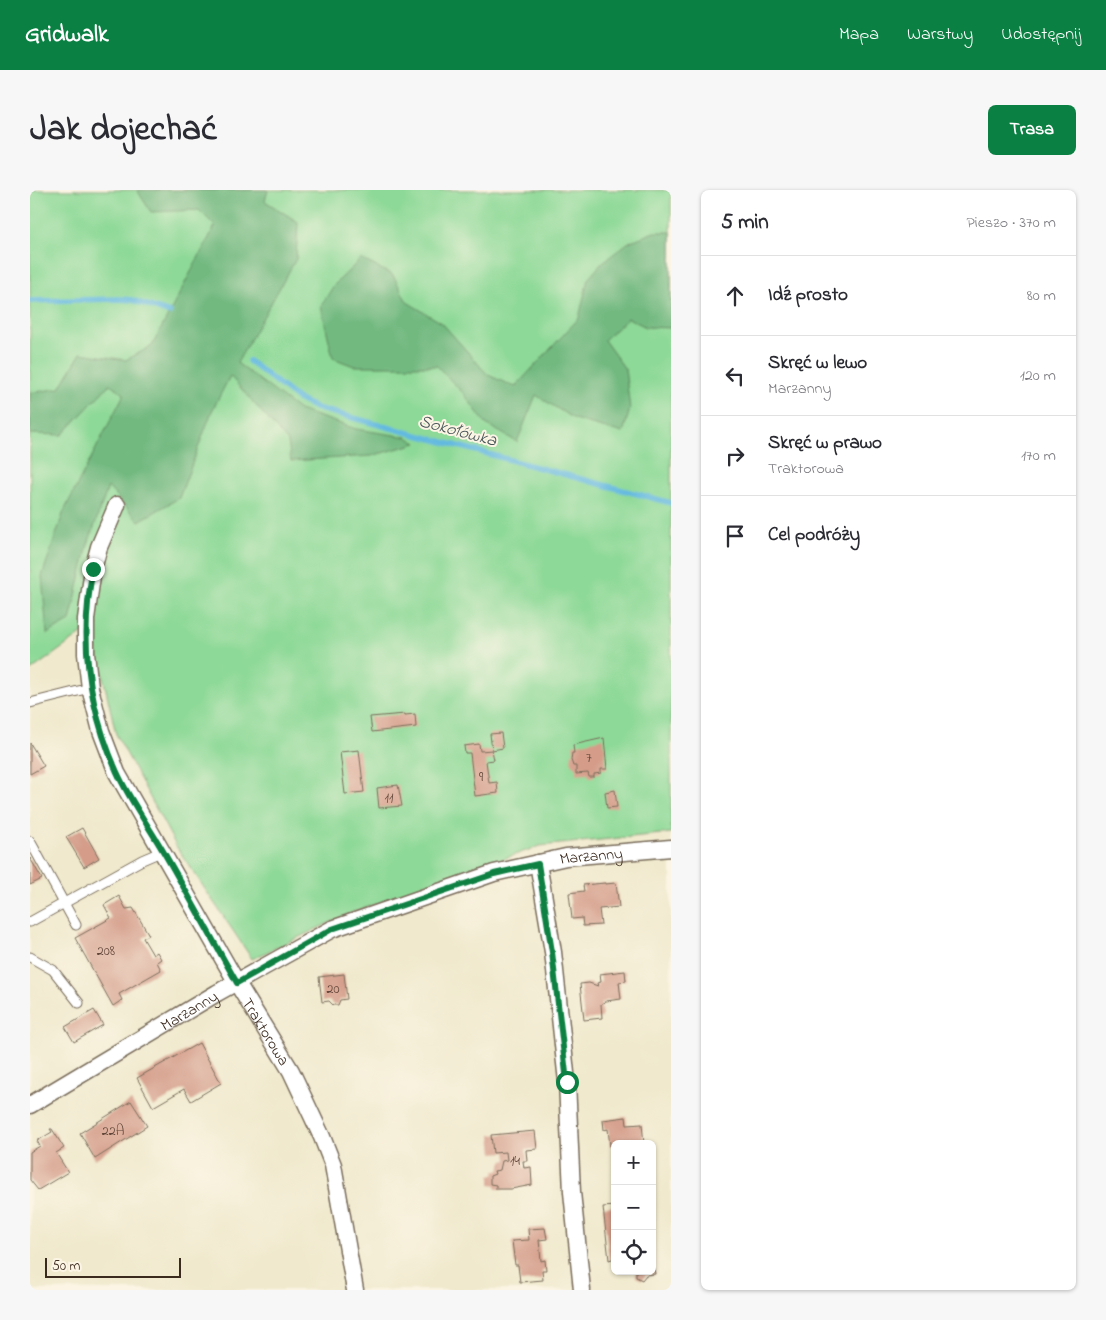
<!DOCTYPE html>
<html lang="pl">
<meta charset="utf-8">
<style>
:root{--surface:#fff;--page:#f7f7f7;--text:#2b2b33;--muted:#7c7c81;--line:#e1e1e2;--accent:#0b8043}
body{margin:0;font-family:"Indie Flower",sans-serif;background:var(--page);color:var(--text)}
.controls{position:absolute;right:15px;bottom:15px;display:grid;overflow:hidden;border-radius:8px;box-shadow:0 1px 4px #0004}
.controls button{width:45px;height:45px;display:grid;place-items:center;padding:0;border:0;border-bottom:1px solid var(--line);background:var(--surface);color:var(--text);font:25px sans-serif}
.scale{position:absolute;left:15px;bottom:12px;width:136px;box-sizing:border-box;padding-left:5px;border:2px solid #3b2a1e;border-top:0;font-size:14px;line-height:18px;white-space:nowrap;color:#3b2a1e;-webkit-text-stroke:4px #fcf5e5;paint-order:stroke}
.stop{position:absolute;width:15px;height:15px;margin:-11px;border:4px solid #0b8043;border-radius:50%;background:#fff}
.stop.end{background:#0b8043;border-color:#fff;box-shadow:0 1px 5px #0008}
.list{margin:0;padding:0;list-style:none}
h2{display:flex;justify-content:space-between;align-items:center;height:65px;margin:0;padding:0 20px;font-size:21px}
h2 small{font-size:16px;font-weight:400;color:var(--muted)}
.list li{display:grid;grid-template-columns:32px 1fr auto;gap:15px;align-items:center;box-sizing:border-box;height:80px;padding:0 20px;border-top:1px solid var(--line)}
.list b{display:block;font-size:19px;white-space:nowrap}
.list p{margin:0;font-size:16px;white-space:nowrap;color:var(--muted)}
.list em{font-size:16px;font-style:normal;color:var(--muted)}
.icon{flex:none;width:28px;height:28px;fill:none;stroke:currentColor;stroke-width:2;stroke-linecap:round;stroke-linejoin:round}
.map{position:relative;flex:none;width:641px;height:1100px;overflow:hidden;border-radius:8px}
header{display:flex;align-items:center;gap:30px;box-sizing:border-box;height:70px;padding:0 25px;background:var(--accent);color:#fff}
header strong{font-size:24px}
nav{display:flex;gap:28px;margin-inline-start:auto;font-size:18px}
.intro{display:flex;align-items:center;justify-content:space-between;box-sizing:border-box;height:120px;padding:0 30px}
h1{margin:0;font-size:35px}
.button{padding:12px 22px;border-radius:8px;background:var(--accent);color:#fff;font-size:18px;font-weight:700}
main{display:flex;gap:30px;padding:0 30px}
aside{flex:1;background:var(--surface);border-radius:8px;box-shadow:0 1px 4px #0004}
.map>svg:first-child{display:block}
.green{fill:#8dd997;stroke:#64825a}
.forest{fill:#72b980;stroke:#56724f}
.lines{fill:none;stroke-linecap:round;stroke-linejoin:round}
.stream{stroke:#64bae0;stroke-width:5.5}
.building{fill:#d49c89}
.service-casing{stroke:#7a6d5b;stroke-width:11}
.minor-casing{stroke:#7a6d5b;stroke-width:19}
.service{stroke:#fff;stroke-width:9}
.minor{stroke:#fff;stroke-width:16}
.route{stroke:#0b8043;stroke-width:6}
.labels{text-anchor:middle;stroke-width:4;stroke-linejoin:round;paint-order:stroke}
.number-label{font-size:14px;fill:#614639}
.street-label{font-size:16px;fill:#3b2a1e;stroke:#fcf5e5}
.water-label{font-size:18px;font-style:italic;fill:#475558;stroke:#fcf5e5}
</style>
<header>
<strong>Gridwalk</strong>
<nav><a>Mapa</a><a>Warstwy</a><a>Udostępnij</a></nav>
</header>
<div class="intro"><h1>Jak dojechać</h1><a class="button">Trasa</a></div>
<main>
<div class="map">
<svg width="641" height="1100" viewBox="0 0 641 1100">
<rect width="100%" height="100%" fill="#fcf5e5"/>
<filter id="ink" filterUnits="userSpaceOnUse"><feTurbulence type="fractalNoise" baseFrequency=".02" numOctaves="2"/><feDisplacementMap in="SourceGraphic" scale="10" xChannelSelector="R" yChannelSelector="G"/><feConvolveMatrix kernelMatrix="1 2 1 2 8 2 1 2 1" color-interpolation-filters="sRGB"/></filter>
<filter id="wash" filterUnits="userSpaceOnUse"><feTurbulence type="fractalNoise" baseFrequency=".0096" numOctaves="4" result="noise"/><feDisplacementMap in="SourceGraphic" scale="20" xChannelSelector="R" yChannelSelector="G"/><feGaussianBlur stdDeviation="1.12" result="paint"/><feColorMatrix in="noise" values="0 0 0 0 0 0 0 0 0 0 0 0 0 0 0 0 0 1.4 0 .05"/><feComposite in="paint" operator="in"/></filter>
<g filter="url(#wash)">
<rect width="100%" height="100%" fill="#f0e9cd"/>
<path class="green" d="M 0,0 L 641,0 L 641,643 L 510,656 L 323,722 L 222,769 L 146,656 L 86,544 L 66,456 L 67,433 L 0,481 Z"/>
<path class="forest" d="M 107,0 L 238,0 L 235,11 L 268,32 L 266,69 L 207,173 L 269,220 L 326,239 L 377,247 L 387,253 L 341,266 L 261,271 L 258,252 L 200,186 L 182,221 L 149,308 L 109,331 L 78,297 L 58,354 L 40,431 L 17,444 L 12,386 L 34,321 L 94,204 L 80,194 L 32,245 L 0,244 L 0,203 L 30,198 L 51,163 L 96,170 L 122,156 L 185,36 L 169,20 L 121,22 Z
M 624,42 L 641,42 L 641,138 L 616,137 L 598,128 L 574,150 L 595,179 L 600,219 L 593,243 L 544,229 L 506,205 L 487,252 L 456,234 L 434,204 L 407,176 L 324,176 L 303,168 L 291,116 L 304,95 L 331,69 L 363,85 L 377,112 L 412,133 L 458,185 L 485,197 L 549,128 L 558,89 L 573,72 L 599,52 Z"/>
<g class="lines">
<path class="stream" d="M 0,111 L 89,109 L 102,110 L 140,123
M 219,171 L 268,209 L 286,218 L 641,313"/>
</g>
<g id="blocks">
<path class="building" d="M 375,524 L 375,525 L 385,524 L 386,537 L 342,542 L 340,527 Z
M 471,543 L 473,558 L 462,560 L 460,544 Z
M 574,548 L 577,579 L 571,579 L 571,583 L 564,584 L 564,587 L 559,587 L 558,583 L 546,584 L 546,576 L 543,576 L 541,570 L 542,563 L 544,563 L 543,555 Z
M 0,553 L 14,576 L 0,584 Z
M 449,554 L 450,561 L 462,560 L 464,570 L 456,571 L 459,593 L 467,592 L 468,603 L 445,606 L 440,563 L 435,563 L 434,556 Z
M 329,560 L 334,602 L 315,604 L 310,562 Z
M 368,595 L 372,616 L 349,618 L 347,598 Z
M 585,600 L 587,617 L 577,618 L 575,602 Z
M 52,638 L 69,668 L 54,677 L 36,647 Z
M 0,668 L 12,689 L 0,695 Z
M 575,693 L 575,694 L 586,693 L 589,717 L 569,719 L 571,735 L 553,736 L 552,728 L 542,729 L 539,703 L 554,701 L 553,695 Z
M 89,706 L 96,719 L 103,718 L 119,745 L 113,748 L 123,765 L 127,762 L 131,769 L 127,772 L 131,780 L 89,804 L 92,810 L 83,816 L 45,748 L 81,728 L 74,715 Z
M 595,781 L 596,791 L 589,792 L 591,809 L 576,811 L 571,814 L 572,828 L 554,830 L 550,794 L 559,793 L 568,796 L 567,793 L 571,792 L 570,784 Z
M 314,784 L 317,809 L 310,810 L 308,815 L 303,815 L 299,811 L 292,812 L 289,787 Z
M 64,820 L 73,835 L 44,852 L 35,837 Z
M 169,853 L 191,893 L 161,911 L 154,899 L 123,917 L 107,888 Z
M 101,911 L 117,936 L 65,969 L 50,943 Z
M 596,927 L 597,935 L 612,934 L 614,954 L 585,954 L 585,956 L 580,956 L 578,939 L 574,940 L 573,930 Z
M 20,939 L 22,939 L 34,958 L 26,963 L 38,982 L 8,1000 L 0,990 L 0,962 L 10,956 L 7,951 L 22,942 Z
M 505,941 L 507,959 L 496,960 L 497,971 L 493,971 L 494,978 L 501,977 L 502,995 L 481,999 L 466,999 L 466,995 L 460,994 L 460,986 L 465,984 L 464,981 L 470,980 L 472,971 L 477,970 L 476,962 L 463,963 L 461,945 Z
M 585,1016 L 585,1068 L 579,1070 L 573,1017 Z
M 515,1038 L 517,1049 L 509,1050 L 511,1071 L 515,1070 L 516,1080 L 512,1080 L 513,1090 L 490,1092 L 488,1075 L 485,1075 L 482,1051 L 499,1050 L 498,1039 Z
M 622,1070 L 625,1084 L 616,1085 L 612,1090 L 606,1087 L 606,1081 L 622,1081 Z"/>
</g>
</g>
<g filter="url(#ink)">
<use href="#blocks" fill-opacity="0" stroke="#7a6d5b" stroke-width="1"/>
<g class="lines">
<g class="service-casing">
<path id="service" d="M 0,513 L 60,498
M 0,651 L 46,735
M 0,732 L 112,670 L 133,661
M 0,767 L 23,780 L 49,813"/>
</g>
<g class="minor-casing">
<g id="minor">
<path id="s1" d="M 87,315 L 69,357 L 63,379 L 56,429 L 56,464 L 60,498 L 71,541 L 87,583 L 207,793 L 261,881 L 292,947 L 303,975 L 325,1100"/>
<path d="M 508,673 L 523,762 L 537,892 L 542,1002 L 552,1100"/>
<path id="s2" d="M 0,915 L 187,803 L 302,739 L 464,683 L 536,667 L 641,658"/>
</g>
</g>
<use href="#service" class="service"/>
<use href="#minor" class="minor"/>
</g>
</g>
<g class="lines" filter="url(#ink)">
<path class="route" d="M 63,379 C 49,449 58,517 87,582 C 99,609 118,635 133,661 C 158,704 182,749 207,793 L 302,739 L 464,684 L 508,674 L 522,762 L 537,892"/>
</g>
<g class="labels">
<g class="number-label">
<text x="559" y="572">7</text>
<text x="451" y="591">9</text>
<text x="359" y="612">11</text>
<text x="76" y="765">208</text>
<text x="303" y="803">20</text>
<text x="83" y="945">22A</text>
<text x="485" y="975">14</text>
</g>
<g class="street-label">
<text dy="6" stroke="none"><textPath href="#s2" startOffset="620">Marzanny</textPath></text>
<text dy="6" stroke="none"><textPath href="#s2" startOffset="185">Marzanny</textPath></text>
<text dy="6" stroke="none"><textPath href="#s1" startOffset="576">Traktorowa</textPath></text>
</g>
<g class="water-label">
<text transform="translate(428 240) rotate(15)" y="6">Sokołówka</text>
</g>
</g>
</svg>
<div class="controls">
<button>+</button>
<button>−</button>
<button><svg class="icon" aria-label="locate" viewBox="0 0 24 24"><circle cx="12" cy="12" r="6"/><path d="M12 2v4M12 18v4M2 12h4M18 12h4"/></svg></button>
</div>
<div class="scale">50 m</div>
<div class="stop" style="left:537px;top:892px"></div>
<div class="stop end" style="left:63px;top:379px"></div>
</div>
<aside>
<h2>5 min<small>Pieszo · 370 m</small></h2>
<ul class="list">
<li><svg class="icon" aria-label="ahead" viewBox="0 0 24 24"><path d="M12 20V5M6 11l6-6 6 6"/></svg><div><b>Idź prosto</b></div><em>80 m</em></li>
<li><svg class="icon" aria-label="left" viewBox="0 0 24 24"><path d="M17 20v-9H6M10 6l-5 5 5 5"/></svg><div><b>Skręć w lewo</b><p>Marzanny</p></div><em>120 m</em></li>
<li><svg class="icon" aria-label="right" viewBox="0 0 24 24"><path d="M7 20v-9h11M14 6l5 5-5 5"/></svg><div><b>Skręć w prawo</b><p>Traktorowa</p></div><em>170 m</em></li>
<li><svg class="icon" aria-label="arrive" viewBox="0 0 24 24"><path d="M6 21V4h12l-3 4 3 4H6"/></svg><div><b>Cel podróży</b></div></li>
</ul>
</aside>
</main>
